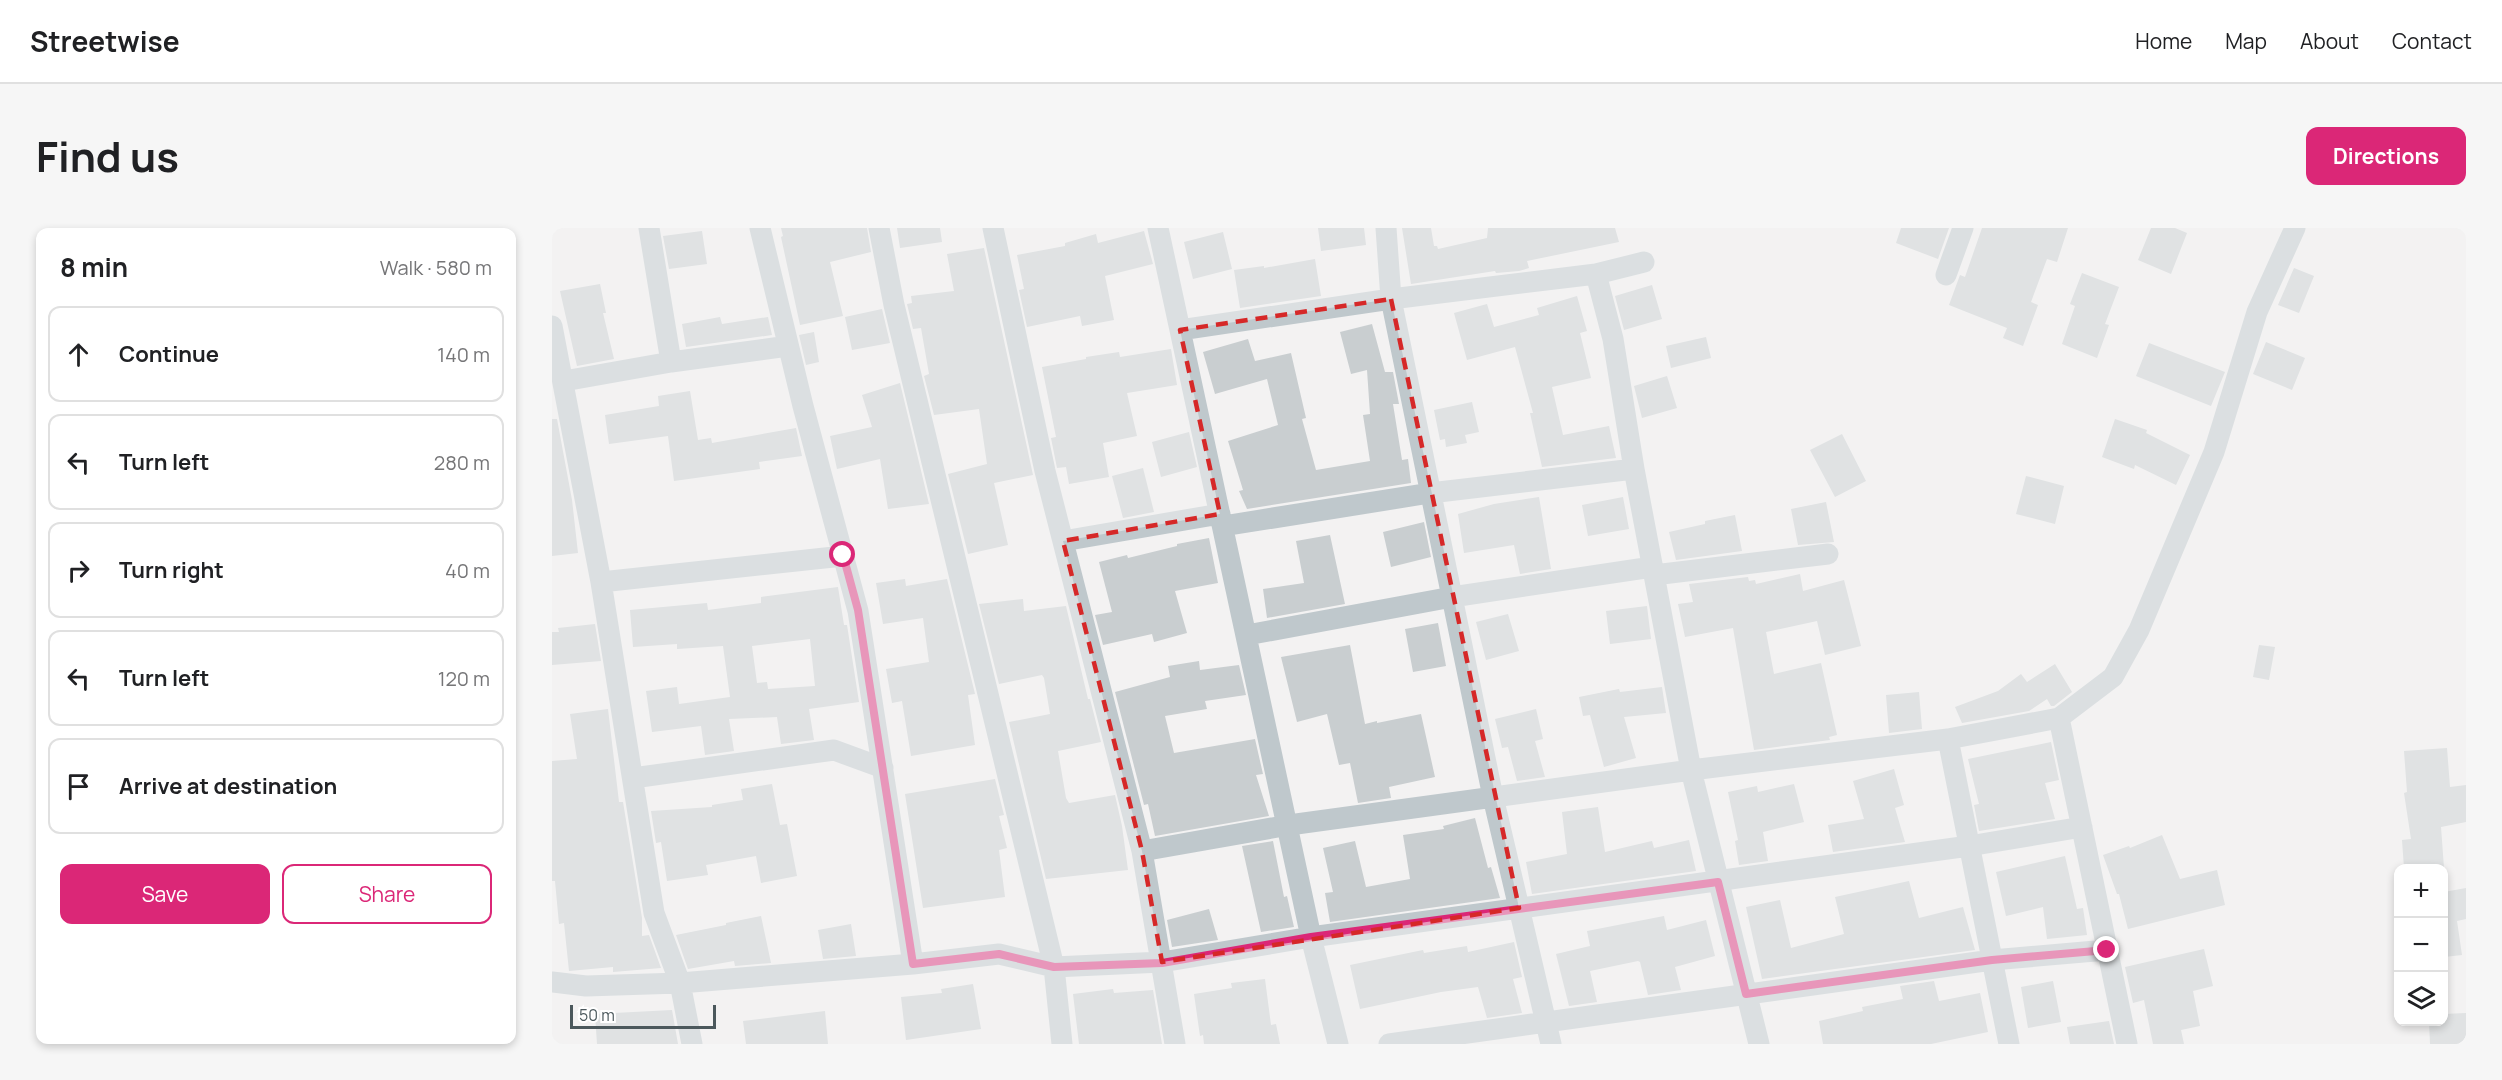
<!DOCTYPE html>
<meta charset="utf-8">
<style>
:root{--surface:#fff;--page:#f6f6f6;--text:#202124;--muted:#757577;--line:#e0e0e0;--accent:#db2777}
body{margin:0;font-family:Manrope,sans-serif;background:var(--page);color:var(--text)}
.controls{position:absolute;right:18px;bottom:18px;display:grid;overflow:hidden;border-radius:12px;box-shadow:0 3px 9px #0003}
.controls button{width:54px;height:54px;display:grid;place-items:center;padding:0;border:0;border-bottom:2px solid var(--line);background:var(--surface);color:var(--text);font:30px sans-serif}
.scale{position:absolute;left:18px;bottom:15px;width:146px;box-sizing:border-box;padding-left:6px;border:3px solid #4b585c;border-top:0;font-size:16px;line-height:21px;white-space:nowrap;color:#4b585c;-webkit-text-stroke:4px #fff;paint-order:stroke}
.stop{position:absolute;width:18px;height:18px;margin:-14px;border:4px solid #db2777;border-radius:50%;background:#fff}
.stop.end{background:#db2777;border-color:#fff;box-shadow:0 2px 6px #0008}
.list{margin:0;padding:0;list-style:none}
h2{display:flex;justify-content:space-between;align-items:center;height:78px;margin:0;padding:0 24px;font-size:26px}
h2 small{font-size:20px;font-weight:400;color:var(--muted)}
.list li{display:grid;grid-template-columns:39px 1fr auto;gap:18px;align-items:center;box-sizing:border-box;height:96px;margin:0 12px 12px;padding:0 12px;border:2px solid var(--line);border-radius:12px}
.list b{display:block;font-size:22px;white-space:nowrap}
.list em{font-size:20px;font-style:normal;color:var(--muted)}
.actions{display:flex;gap:12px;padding:18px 24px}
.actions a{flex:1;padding:14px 0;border:2px solid var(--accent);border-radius:12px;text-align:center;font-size:21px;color:var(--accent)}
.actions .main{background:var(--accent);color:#fff}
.icon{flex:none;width:33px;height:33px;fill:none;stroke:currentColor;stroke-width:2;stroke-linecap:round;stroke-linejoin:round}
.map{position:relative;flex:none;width:1914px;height:816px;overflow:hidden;border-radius:12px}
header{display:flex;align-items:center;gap:36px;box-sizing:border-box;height:84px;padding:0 30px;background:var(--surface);border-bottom:2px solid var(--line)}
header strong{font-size:28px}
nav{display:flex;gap:33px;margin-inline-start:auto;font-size:21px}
.intro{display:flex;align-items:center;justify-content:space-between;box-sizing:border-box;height:144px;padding:0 36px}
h1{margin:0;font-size:42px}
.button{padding:15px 27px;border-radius:12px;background:var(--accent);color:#fff;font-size:21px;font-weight:700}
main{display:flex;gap:36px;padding:0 36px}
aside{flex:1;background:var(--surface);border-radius:12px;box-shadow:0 3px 9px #0003}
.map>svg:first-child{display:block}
.building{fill:#c9ced0;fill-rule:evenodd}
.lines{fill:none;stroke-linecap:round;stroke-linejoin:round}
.street{stroke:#bfc8cc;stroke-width:21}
.route{stroke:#db2777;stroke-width:8}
.marked{fill:none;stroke:#d62828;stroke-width:4.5;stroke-dasharray:12 8;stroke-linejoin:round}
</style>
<header>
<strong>Streetwise</strong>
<nav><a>Home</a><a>Map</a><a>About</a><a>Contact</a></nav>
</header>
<div class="intro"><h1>Find us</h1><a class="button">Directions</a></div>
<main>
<aside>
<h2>8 min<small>Walk · 580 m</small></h2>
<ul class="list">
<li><svg class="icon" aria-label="ahead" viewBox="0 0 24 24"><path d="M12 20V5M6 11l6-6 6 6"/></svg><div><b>Continue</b></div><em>140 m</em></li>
<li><svg class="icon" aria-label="left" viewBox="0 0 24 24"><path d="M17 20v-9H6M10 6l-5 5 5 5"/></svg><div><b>Turn left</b></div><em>280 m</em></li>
<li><svg class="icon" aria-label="right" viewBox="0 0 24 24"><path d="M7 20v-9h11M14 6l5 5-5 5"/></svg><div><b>Turn right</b></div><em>40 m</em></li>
<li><svg class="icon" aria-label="left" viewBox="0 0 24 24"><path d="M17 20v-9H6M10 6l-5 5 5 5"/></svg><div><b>Turn left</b></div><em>120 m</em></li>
<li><svg class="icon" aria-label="arrive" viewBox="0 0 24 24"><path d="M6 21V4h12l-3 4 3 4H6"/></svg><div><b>Arrive at destination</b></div></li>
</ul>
<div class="actions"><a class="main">Save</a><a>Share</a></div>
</aside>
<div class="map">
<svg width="1914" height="816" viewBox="0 0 1914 816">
<rect width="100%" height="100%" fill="#f3f2f2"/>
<path class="building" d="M 229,0 L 315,0 L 319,24 L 278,34 L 291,88 L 248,97 L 229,9 L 231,8 Z
M 345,0 L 388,0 L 390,14 L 348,20 Z
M 766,0 L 812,0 L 814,17 L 769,23 Z
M 850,0 L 879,0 L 882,18 L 885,18 L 886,21 L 935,10 L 936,0 L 1063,0 L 1067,14 L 975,33 L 977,40 L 967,43 L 944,45 L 943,43 L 859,56 Z
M 1349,0 L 1397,0 L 1386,31 L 1344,15 Z
M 1430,0 L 1516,0 L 1505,34 L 1495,31 L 1479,74 L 1486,77 L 1471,118 L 1451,110 L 1455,100 L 1397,77 L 1408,47 L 1413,49 Z
M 1599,0 L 1623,0 L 1635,5 L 1619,46 L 1586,32 Z
M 150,3 L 155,36 L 117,41 L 111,8 Z
M 592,3 L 601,36 L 553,48 L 562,92 L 530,98 L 528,88 L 475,99 L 467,62 L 472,61 L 465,27 L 513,18 L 513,15 L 544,6 L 546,15 Z
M 671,4 L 680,41 L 641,51 L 632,14 Z
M 432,20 L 481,247 L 442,255 L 456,317 L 416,326 L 396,246 L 435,236 L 427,181 L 382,187 L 372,148 L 377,146 L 369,100 L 361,101 L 355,76 L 360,75 L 359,68 L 402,63 L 395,26 Z
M 763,31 L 769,68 L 688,80 L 682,42 L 712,38 L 712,40 Z
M 1742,40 L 1762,48 L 1747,85 L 1726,77 Z
M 1530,45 L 1567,59 L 1553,96 L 1557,97 L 1545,130 L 1510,116 L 1523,78 L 1518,76 Z
M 48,56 L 54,85 L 51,85 L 62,131 L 25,138 L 8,63 Z
M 1100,57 L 1110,91 L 1072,102 L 1063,68 Z
M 1025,68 L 1035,103 L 1028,105 L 1039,150 L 1000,159 L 1011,207 L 1057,198 L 1064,230 L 990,239 L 978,185 L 981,185 L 963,119 L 915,132 L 902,85 L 935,76 L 942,99 L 987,87 L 985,80 Z
M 330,81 L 338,115 L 300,122 L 293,89 Z
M 168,89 L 170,96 L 216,89 L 220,107 L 134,119 L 130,96 Z
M 820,96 L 833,144 L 841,144 L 847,176 L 841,176 L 850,232 L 856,231 L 859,255 L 695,281 L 687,263 L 691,262 L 676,213 L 726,197 L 715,151 L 663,166 L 651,124 L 696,111 L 703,133 L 739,125 L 754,190 L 750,191 L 764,242 L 818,233 L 811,187 L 818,186 L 815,142 L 799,146 L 788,104 Z
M 262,104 L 267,134 L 254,137 L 247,107 Z
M 1154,109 L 1159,130 L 1119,140 L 1114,118 Z
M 1714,114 L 1753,130 L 1740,162 L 1701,146 Z
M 1597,115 L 1673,144 L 1659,178 L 1584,148 Z
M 619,121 L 625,157 L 575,165 L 585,208 L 551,215 L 557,249 L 517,256 L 514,239 L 505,240 L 499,210 L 504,209 L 490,139 L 534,131 L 534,129 L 567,124 L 568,129 Z
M 1115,148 L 1125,180 L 1090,190 L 1082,158 Z
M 348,155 L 377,276 L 336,281 L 328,231 L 285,241 L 278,208 L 320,199 L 310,167 Z
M 138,163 L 146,212 L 159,210 L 160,215 L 244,200 L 250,228 L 207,234 L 208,241 L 122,253 L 116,208 L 57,216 L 53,187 L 107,178 L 106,168 Z
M 920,174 L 927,204 L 913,207 L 915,215 L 894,219 L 893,211 L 888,212 L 882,182 Z
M 0,191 L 5,191 L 20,272 L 26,325 L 0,328 Z
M 1563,191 L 1595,202 L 1594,205 L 1638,227 L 1624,257 L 1583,237 L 1582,241 L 1550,229 Z
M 637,204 L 645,239 L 609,249 L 600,214 Z
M 1290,206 L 1314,253 L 1283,269 L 1258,222 Z
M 591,240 L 602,284 L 571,290 L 560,248 Z
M 1474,248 L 1512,258 L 1503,296 L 1464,286 Z
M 987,269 L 999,341 L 968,346 L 962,317 L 912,325 L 906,286 L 942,276 Z
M 1071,269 L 1077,301 L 1036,308 L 1030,277 Z
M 1274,274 L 1282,314 L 1246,317 L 1239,281 Z
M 1183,287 L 1190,323 L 1124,332 L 1117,304 L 1153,296 L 1153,293 Z
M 872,294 L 879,329 L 839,339 L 831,304 Z
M 778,307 L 793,376 L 715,390 L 711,361 L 752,355 L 744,313 Z
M 657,310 L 666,355 L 623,363 L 635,405 L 602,414 L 600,406 L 551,417 L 543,387 L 560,384 L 547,334 L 575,327 L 576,330 L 625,318 L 625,316 Z
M 1248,346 L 1251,363 L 1292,352 L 1309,418 L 1273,427 L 1265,393 L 1214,404 L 1222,446 L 1269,435 L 1285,507 L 1277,509 L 1278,512 L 1202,522 L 1181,400 L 1133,409 L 1126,376 L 1141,374 L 1137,356 L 1196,349 L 1197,353 L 1203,352 L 1204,356 Z
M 353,351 L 354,358 L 395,351 L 423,466 L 416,467 L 423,517 L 359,528 L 350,473 L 340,475 L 334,441 L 377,434 L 371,390 L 331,396 L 324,355 Z
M 286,359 L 292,397 L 295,397 L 307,474 L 257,481 L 262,512 L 229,516 L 225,489 L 177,491 L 182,523 L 153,527 L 149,498 L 100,504 L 94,463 L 125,459 L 127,476 L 178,469 L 171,418 L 125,421 L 125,416 L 81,419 L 78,382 L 155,375 L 156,382 L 209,375 L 209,369 ZM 258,411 L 263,458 L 216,461 L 215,454 L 205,455 L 200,418 Z
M 471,371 L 472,383 L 514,378 L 536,471 L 538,471 L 549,514 L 506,523 L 514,570 L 517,575 L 563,567 L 570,598 L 576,642 L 494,651 L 457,494 L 498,486 L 492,450 L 490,447 L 447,456 L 427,376 Z
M 1095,378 L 1099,411 L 1058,416 L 1054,383 Z
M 956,386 L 967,423 L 934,432 L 924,394 Z
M 886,395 L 894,438 L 861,444 L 853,401 Z
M 43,396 L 49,433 L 0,437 L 0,404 L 7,404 L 6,400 Z
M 798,417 L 813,496 L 825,493 L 825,495 L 869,486 L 883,549 L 837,559 L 839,570 L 806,575 L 798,535 L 787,537 L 775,486 L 745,494 L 729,429 Z
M 1707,417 L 1723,419 L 1717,452 L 1701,449 Z
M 647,433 L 648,442 L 687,437 L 694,467 L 653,473 L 655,481 L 613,488 L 622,525 L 703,511 L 711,546 L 704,547 L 717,588 L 603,608 L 596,576 L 592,577 L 563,464 L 618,449 L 616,438 Z
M 1503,436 L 1520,464 L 1502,478 L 1499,478 L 1495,471 L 1477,483 L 1410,495 L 1403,479 L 1446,463 L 1469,446 L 1475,454 Z
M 1110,459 L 1114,485 L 1072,489 L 1084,530 L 1052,539 L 1038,487 L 1031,488 L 1027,469 L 1067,461 L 1068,464 Z
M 1367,464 L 1370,501 L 1337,505 L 1334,467 Z
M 56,481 L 67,574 L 71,574 L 90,690 L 90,708 L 97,707 L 109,740 L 61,744 L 61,739 L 17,743 L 12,695 L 7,696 L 3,653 L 0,653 L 0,533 L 25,531 L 18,486 Z
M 984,481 L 991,511 L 983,513 L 993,549 L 965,553 L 956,519 L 950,520 L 943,491 Z
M 1499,514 L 1507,552 L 1493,555 L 1503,591 L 1427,603 L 1422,577 L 1427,576 L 1416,531 Z
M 1895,520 L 1898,559 L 1914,557 L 1914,594 L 1889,599 L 1892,640 L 1852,640 L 1850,612 L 1859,611 L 1852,565 L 1855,564 L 1852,523 Z
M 1342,541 L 1352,577 L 1343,580 L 1353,614 L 1281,624 L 1276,597 L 1312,591 L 1301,553 Z
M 443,551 L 452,587 L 447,588 L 455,620 L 447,622 L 453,669 L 371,680 L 353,566 Z
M 220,556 L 228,597 L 235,596 L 245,648 L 209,655 L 204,628 L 154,637 L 156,647 L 115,653 L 109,614 L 104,615 L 99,583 L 160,579 L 160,577 L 191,572 L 189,561 Z
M 1242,556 L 1252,594 L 1211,604 L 1216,633 L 1187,637 L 1183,613 L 1186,612 L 1176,564 L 1205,558 L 1206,564 Z
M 1046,579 L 1053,624 L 1100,613 L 1102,620 L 1137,612 L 1144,643 L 980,666 L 974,634 L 1015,626 L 1010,584 Z
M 923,590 L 936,640 L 939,639 L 948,670 L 778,694 L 773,665 L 781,664 L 771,620 L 803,613 L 814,659 L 858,651 L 851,607 L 892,601 L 891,598 Z
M 1610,607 L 1628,651 L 1665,642 L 1673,677 L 1576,701 L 1567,666 L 1565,666 L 1551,627 L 1577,618 L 1578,620 Z
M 721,613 L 732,669 L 735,668 L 742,699 L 709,704 L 690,618 Z
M 1513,628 L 1525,681 L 1531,680 L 1535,707 L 1495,711 L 1491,679 L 1454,688 L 1444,644 Z
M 1357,653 L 1367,690 L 1411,679 L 1423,722 L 1210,751 L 1194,679 L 1228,672 L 1239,720 L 1292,706 L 1283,669 Z
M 1914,660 L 1914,691 L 1905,693 L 1910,727 L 1892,729 L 1892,664 Z
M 657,681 L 666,712 L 620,719 L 615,692 Z
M 209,688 L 219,735 L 183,738 L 182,733 L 136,741 L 124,707 L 174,697 L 174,695 Z
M 1112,688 L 1115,702 L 1154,692 L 1163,728 L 1123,739 L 1129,762 L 1096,767 L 1088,734 L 1086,733 L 1038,743 L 1045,774 L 1017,778 L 1004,726 L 1038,718 L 1035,703 Z
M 299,696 L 304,728 L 271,731 L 266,702 Z
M 962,714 L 970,749 L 961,751 L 970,785 L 935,790 L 926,759 L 889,764 L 808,781 L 798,737 L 871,722 L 872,725 L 915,718 L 916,724 Z
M 1652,721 L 1661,758 L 1641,763 L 1648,798 L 1629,802 L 1632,816 L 1601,816 L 1592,772 L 1581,775 L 1573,739 Z
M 713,751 L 719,797 L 724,796 L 728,816 L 652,816 L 651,807 L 648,808 L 642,766 L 680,760 L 679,755 Z
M 1382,753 L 1387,773 L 1428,765 L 1436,804 L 1379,816 L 1271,816 L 1267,793 L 1311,783 L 1310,779 L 1351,771 L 1348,758 Z
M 1501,753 L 1509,794 L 1476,800 L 1469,759 Z
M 421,756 L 429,801 L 354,812 L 349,769 L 390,765 L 389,761 Z
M 561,761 L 562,765 L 601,762 L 610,816 L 527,816 L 521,766 Z
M 120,782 L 126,816 L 45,816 L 43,786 Z
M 273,783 L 276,816 L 194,816 L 191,793 Z
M 1914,785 L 1914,816 L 1878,816 L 1877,794 L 1892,794 L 1892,786 Z
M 1557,793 L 1562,816 L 1518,816 L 1515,799 Z"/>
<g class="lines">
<path class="street" d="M 97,0 L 119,134 L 236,118
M 208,0 L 251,178 L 306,383 L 361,736
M 327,0 L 342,77 L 502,739 L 510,816
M 441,0 L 493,243 L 590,623 L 623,816
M 606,0 L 759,709 L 786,816
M 834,0 L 839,71 L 941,569 L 999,816
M 1044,46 L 1061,111 L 1082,241 L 1139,542 L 1207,816
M 1394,47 L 1411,0
M 0,98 L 49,354 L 102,685 L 128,755 L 140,816
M 628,102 L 839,71 L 1044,46 L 1092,34
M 12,153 L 119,134
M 671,298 L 878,265 L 1082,241
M 511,313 L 668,286
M 1102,347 L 1276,326
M 49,354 L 291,328
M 695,407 L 900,369 L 1100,339
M 1507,490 L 1575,816
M 1396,511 L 1457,816
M 81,550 L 282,522 L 331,540
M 590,623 L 737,597 L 1139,542 L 1396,511 L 1507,490 L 1561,449 L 1587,402 L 1662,224 L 1705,84 L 1743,0
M 0,754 L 34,758 L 128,755 L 361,736 L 447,726 L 502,739 L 610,734 L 759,709 L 1417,618 L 1530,599
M 837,816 L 1440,732 L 1555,722"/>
</g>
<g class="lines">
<path class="route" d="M 291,327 L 306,382 L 361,736 L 447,726 L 502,739 L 610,735 L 759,709 L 1166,654 L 1194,766 L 1440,732 L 1555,722"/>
</g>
<path d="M0 0H1914V816H0ZM 839,71 L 967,680 L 610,734 L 590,623 L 511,313 L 668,286 L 628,102 Z" fill="#f3f2f2" fill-opacity=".55" fill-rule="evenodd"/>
<path class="marked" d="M 839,71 L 967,680 L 610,734 L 590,623 L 511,313 L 668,286 L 628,102 Z"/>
</svg>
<div class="controls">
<button>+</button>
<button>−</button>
<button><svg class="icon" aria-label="layers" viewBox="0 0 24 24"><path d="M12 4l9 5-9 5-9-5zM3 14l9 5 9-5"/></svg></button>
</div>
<div class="scale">50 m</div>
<div class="stop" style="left:291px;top:327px"></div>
<div class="stop end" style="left:1555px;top:722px"></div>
</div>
</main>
